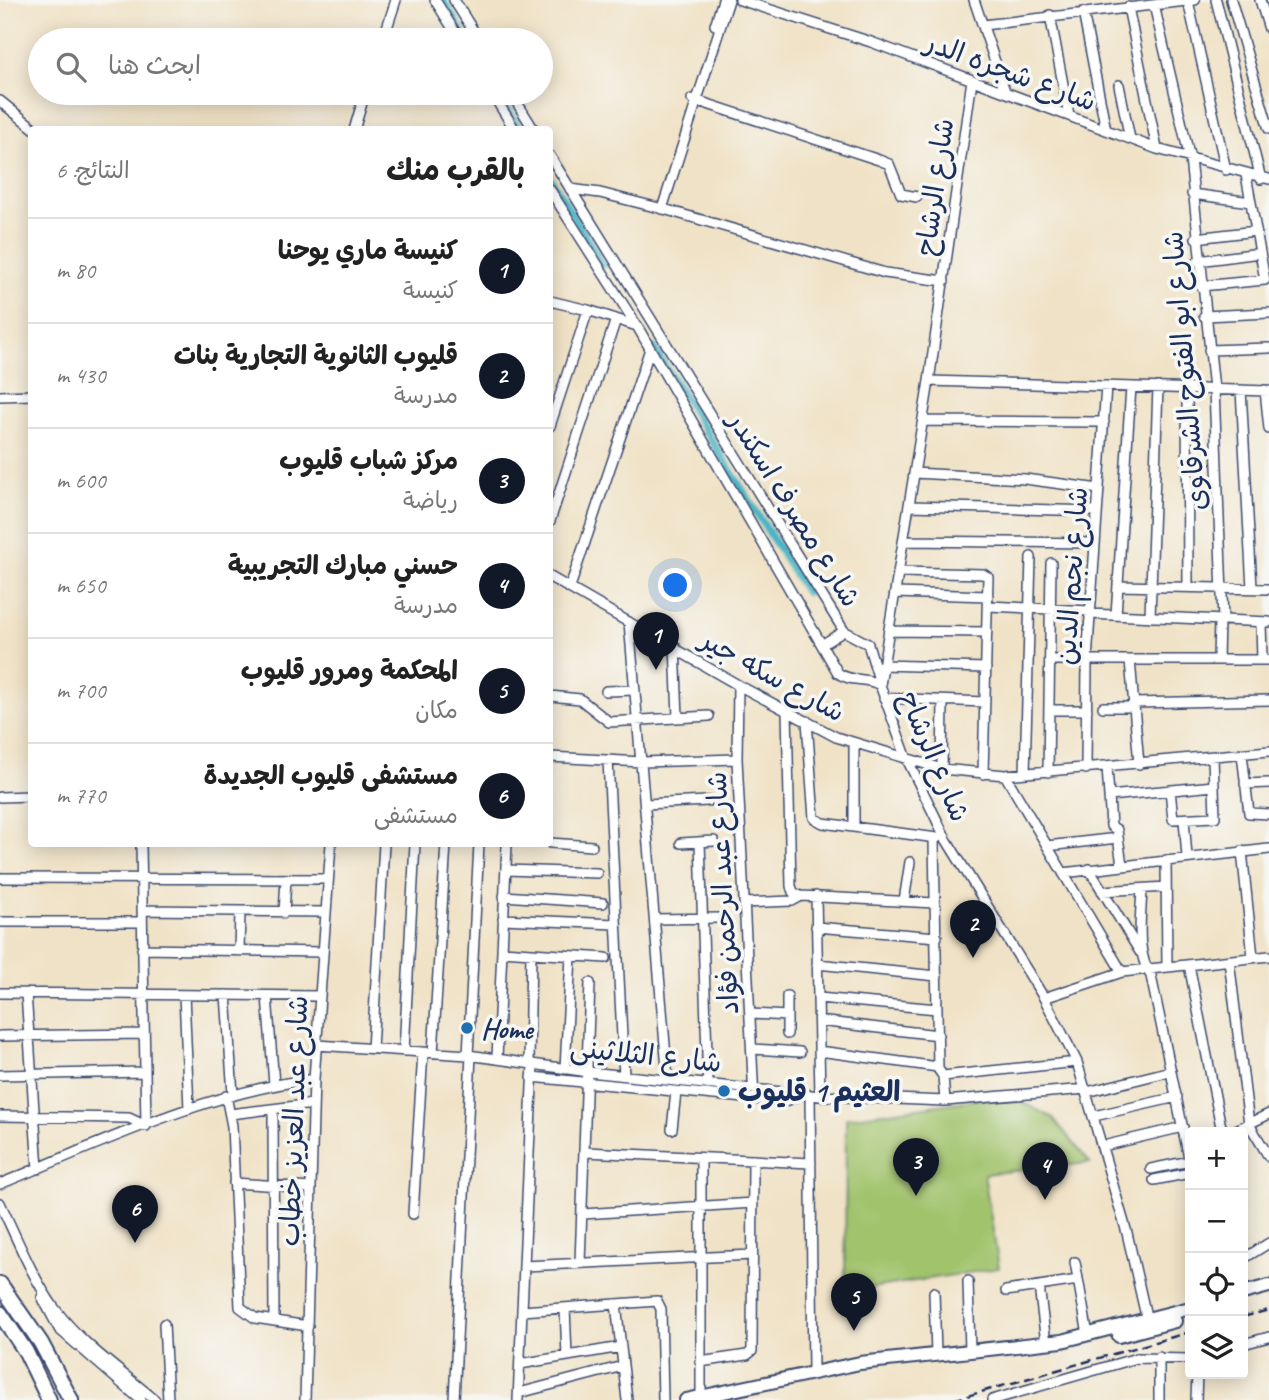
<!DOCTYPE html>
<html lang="ar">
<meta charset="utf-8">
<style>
:root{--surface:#fff;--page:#f2f2f2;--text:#222;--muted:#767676;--line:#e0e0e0;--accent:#111827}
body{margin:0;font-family:Caveat,"Playpen Sans Arabic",sans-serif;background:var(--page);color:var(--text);direction:rtl}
.controls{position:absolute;right:21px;bottom:21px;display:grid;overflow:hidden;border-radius:7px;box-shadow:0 4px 18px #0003}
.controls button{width:63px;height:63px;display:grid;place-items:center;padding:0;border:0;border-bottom:2px solid var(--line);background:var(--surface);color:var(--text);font:35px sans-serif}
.you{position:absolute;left:676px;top:586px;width:24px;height:24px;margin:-18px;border:5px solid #fff;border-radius:50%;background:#1a73e8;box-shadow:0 0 0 10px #1a73e833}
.badge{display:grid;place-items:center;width:46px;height:46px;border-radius:50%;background:var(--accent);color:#fff;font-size:23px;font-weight:700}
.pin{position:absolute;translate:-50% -58px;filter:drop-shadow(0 2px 4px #0008)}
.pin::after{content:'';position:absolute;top:37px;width:24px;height:21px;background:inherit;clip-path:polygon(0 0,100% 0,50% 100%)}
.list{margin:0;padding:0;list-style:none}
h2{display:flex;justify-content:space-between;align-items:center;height:91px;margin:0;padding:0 28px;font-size:30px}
h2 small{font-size:23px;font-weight:400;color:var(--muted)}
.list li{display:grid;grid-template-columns:46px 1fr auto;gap:21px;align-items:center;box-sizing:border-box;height:105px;padding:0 28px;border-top:2px solid var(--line)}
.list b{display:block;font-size:26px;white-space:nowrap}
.list p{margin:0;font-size:23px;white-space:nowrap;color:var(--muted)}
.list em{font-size:23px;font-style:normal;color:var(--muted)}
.icon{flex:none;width:38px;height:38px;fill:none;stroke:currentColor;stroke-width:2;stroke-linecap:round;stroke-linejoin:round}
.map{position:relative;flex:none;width:1269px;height:1400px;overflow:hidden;direction:ltr}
.search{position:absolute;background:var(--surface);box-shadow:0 4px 18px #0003;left:28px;top:28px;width:525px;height:77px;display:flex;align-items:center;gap:18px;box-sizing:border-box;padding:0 24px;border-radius:38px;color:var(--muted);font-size:26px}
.panel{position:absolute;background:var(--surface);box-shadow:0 4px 18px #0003;left:28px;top:126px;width:525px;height:721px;border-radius:7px;direction:rtl}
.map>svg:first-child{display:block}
.green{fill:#a1c36c;stroke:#5e7965;stroke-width:2}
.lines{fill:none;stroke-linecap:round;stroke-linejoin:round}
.canal{stroke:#49b5c5;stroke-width:8}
.minor-casing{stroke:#3b4a6e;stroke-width:12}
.secondary-casing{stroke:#3b4a6e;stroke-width:16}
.trunk-casing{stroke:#3b4a6e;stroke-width:18}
.minor{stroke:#fff;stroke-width:9}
.secondary{stroke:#fff;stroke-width:12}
.trunk{stroke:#fff;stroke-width:14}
.rail{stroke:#1b2f5e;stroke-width:2.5;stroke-dasharray:10 5;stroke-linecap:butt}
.poi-dot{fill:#1f6fb2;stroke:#f6f6f2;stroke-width:2.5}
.labels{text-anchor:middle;stroke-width:7;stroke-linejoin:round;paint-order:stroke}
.street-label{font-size:28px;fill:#1b2f5e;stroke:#f6f6f2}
.poi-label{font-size:28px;font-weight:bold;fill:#1b2f5e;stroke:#f6f6f2;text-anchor:start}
</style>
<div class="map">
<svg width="1269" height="1400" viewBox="0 0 1269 1400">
<rect width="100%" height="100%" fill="#f6f6f2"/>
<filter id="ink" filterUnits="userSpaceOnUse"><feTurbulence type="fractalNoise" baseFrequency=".0143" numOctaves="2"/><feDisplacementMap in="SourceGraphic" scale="14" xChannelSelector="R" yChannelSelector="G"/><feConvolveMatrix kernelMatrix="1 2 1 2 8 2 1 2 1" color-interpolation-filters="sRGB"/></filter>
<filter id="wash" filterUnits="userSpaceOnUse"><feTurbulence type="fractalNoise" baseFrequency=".00686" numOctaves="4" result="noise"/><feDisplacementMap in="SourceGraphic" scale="28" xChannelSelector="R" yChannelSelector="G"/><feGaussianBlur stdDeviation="1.57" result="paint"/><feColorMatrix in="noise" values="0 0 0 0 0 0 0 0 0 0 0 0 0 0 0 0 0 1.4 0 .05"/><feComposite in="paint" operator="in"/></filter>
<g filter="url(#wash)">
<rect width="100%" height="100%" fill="#f0e2c6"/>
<path class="green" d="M 981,1099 L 1020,1101 L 1053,1118 L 1090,1163 L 984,1174 L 999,1268 L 845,1292 L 846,1118 Z"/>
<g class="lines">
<path class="canal" d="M 443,0 L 467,40
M 499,93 L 521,130
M 550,178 L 603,265
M 654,348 L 806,592"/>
</g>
</g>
<g filter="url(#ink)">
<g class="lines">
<g class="minor-casing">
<path id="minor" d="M 435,0 L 460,40
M 454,0 L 479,40
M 740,0 L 871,42 L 1157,149 L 1269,179
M 974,0 L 1005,91
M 1216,0 L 1261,179
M 1231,0 L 1269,129
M 1260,0 L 1269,29
M 1188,1 L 1226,170
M 1154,5 L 1190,159 L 1214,389 L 1223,620
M 1128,7 L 1157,149
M 1083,12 L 1106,130
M 1050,15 L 1069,116
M 715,25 L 723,0
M 983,25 L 1195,0
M 383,40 L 396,0
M 972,80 L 929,381 L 880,685 L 907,759 L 946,839 L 1044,998 L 1077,1062 L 1127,1233 L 1148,1325
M 1119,85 L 1130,139
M 492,93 L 515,130
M 511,93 L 534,130
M 692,99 L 879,160 L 889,164 L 901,194 L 917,197
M 0,101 L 36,130
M 354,130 L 365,93
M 550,156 L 844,631 L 868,644 L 879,680
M 570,189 L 600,193 L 667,210 L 885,273 L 944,281
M 550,190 L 637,326 L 838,673 C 851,683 866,676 880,685
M 1192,194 L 1251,202
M 662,209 L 729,0
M 1196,238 L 1256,231
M 1198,261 L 1260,253
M 1201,286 L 1265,280 L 1246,175
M 550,301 L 588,310 L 637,326
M 1204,316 L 1269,313
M 1209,350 L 1269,348
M 929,381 L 1269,391
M 1187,388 L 1188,587
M 1241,390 L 1252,588
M 1265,390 L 1269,429
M 0,396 L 32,395
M 923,421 L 1104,422
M 550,426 L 588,310
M 914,473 L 1025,479 L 1099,489
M 909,506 L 1097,511
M 550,521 L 616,319
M 904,541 L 1095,543
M 899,572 L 983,574 L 988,577 L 983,774
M 550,577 L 738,685 L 836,737 L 942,769 L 1005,775 L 1269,751
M 1118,586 L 1269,589
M 570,587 L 650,349
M 895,593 L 988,596
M 988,606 L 1090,611
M 1089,614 L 1269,622
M 1116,615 L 1131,387
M 1150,617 L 1158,387
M 629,622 L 668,1080
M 1261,622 L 1262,660
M 889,631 L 987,632
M 823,644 L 844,631
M 675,646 L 678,717
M 1050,660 L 1269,660
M 1130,660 L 1139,764
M 1218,660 L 1219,620
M 882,665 L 986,668
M 738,685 L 737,759 L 754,1099
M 606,691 L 635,690
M 550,696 L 580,699 L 609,722 L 709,716
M 884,698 L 985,702
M 1134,703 L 1269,700
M 1103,707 L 1134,707
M 1049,710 L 1087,710
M 787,711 L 791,886 L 793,892 L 800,896
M 807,721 L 814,818 L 823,823 L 937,838
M 854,744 L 854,827
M 1242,754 L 1249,813 L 1269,814
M 550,757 L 642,762 L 737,759
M 608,760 L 624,1076
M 1107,767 L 1111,826 L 1117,830 L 1122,865
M 942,769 L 943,701
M 1086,769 L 1087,660 L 1106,386
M 1048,772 L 1051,563
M 1025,773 L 1031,557
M 1005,775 L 1122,972
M 1245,784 L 1269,783
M 1170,790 L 1173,819 L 1215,817 L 1213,757
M 1109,796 L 1214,786
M 0,797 L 32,796
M 645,804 L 708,801
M 1184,819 L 1187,857
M 934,838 L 938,1069 L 943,1076 L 945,1101
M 700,842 L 708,1085
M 550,843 L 592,846
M 681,843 L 714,841
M 141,844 L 146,1126
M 1047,846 L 1118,838
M 1242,851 L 1253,957
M 1166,860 L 1167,967
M 1089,869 L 1140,952
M 506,870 L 597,873
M 1063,873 L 1269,849
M 0,878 L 328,879
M 1142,889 C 1141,917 1135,952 1151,976 L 1190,1163
M 1102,891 L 1166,887
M 504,896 L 603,903
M 816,896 L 820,1096
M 904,901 L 910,862
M 745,903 L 792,901 L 801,896 L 935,903
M 142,910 L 326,912
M 284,913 L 286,879
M 503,919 L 615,924
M 655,919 L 720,918
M 0,922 L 142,922
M 816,927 L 937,937
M 142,949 L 323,952
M 239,951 L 240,912
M 502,951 L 606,958
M 1229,960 L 1249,1124 L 1269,1157
M 817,964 L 937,976
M 1189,965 L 1222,1132
M 0,993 L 320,996
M 26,993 L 38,1169
M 184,995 L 189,1109
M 226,995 L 233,1094
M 267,996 L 274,1084
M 787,996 L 787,1034
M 819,998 L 937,1009
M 1044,998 L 1122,972 L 1269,956
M 752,1014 L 787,1016
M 819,1021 L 938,1035
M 0,1036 L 144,1034
M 317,1045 L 468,1055 L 589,1072 L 820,1096 L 945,1101 L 1086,1089
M 372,1049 L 384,844
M 753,1049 L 800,1052
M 404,1051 L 415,844
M 819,1051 L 938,1067
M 433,1053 L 446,844
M 468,1055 L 479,844
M 497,1058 L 507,844
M 529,1063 L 531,953
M 565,1069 L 571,956
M 0,1075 L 145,1072
M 943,1076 L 1077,1062
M 532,1077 L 784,1102 L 802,1094
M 1087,1092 L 1171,1071
M 810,1095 L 813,1371
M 226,1096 L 232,1126 L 240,1307 L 255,1318 L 308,1326
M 273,1109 L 274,1321
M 230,1114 L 313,1104
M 0,1116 L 129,1118 L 146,1126
M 1094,1116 L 1177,1097
M 672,1129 L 676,1092
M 1232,1132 L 1269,1114
M 1103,1146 L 1183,1127
M 586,1152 L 811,1163
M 1151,1169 L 1190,1161
M 1154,1180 L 1190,1173
M 234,1183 L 311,1188
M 0,1184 C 101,1143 205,1092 314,1079
M 0,1203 C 17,1239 32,1277 55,1309 C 81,1344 121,1371 155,1400
M 413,1214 L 423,1052
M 583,1214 L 753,1203
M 1243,1259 L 1269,1243
M 1075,1262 L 1088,1335
M 580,1263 L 590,983
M 524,1266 L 752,1255
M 968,1281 L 970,1351
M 1039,1286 L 1046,1343
M 1006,1291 L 1078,1280
M 934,1292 L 936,1354
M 42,1297 L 59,1329 L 141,1400
M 616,1304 L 627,1400
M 565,1308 L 567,1356
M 522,1311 L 657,1301 L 661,1309 L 663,1400
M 164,1324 L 168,1400
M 1243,1344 L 1269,1337
M 1159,1357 L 1159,1400
M 700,1362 L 747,1355 L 752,1351 L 753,1160
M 520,1364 L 621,1347
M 519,1393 L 623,1366
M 701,1397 L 701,1158
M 305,1400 L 314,1079 L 331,844
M 454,1400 L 471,1055
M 518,1400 L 533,1064
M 992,1400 L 1137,1358 L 1190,1359
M 1196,1400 L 1197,1374"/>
</g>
<g class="secondary-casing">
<path id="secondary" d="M 1243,1293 L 1269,1286
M 1119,1336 L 1175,1321
M 686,1400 L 860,1363 L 1062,1341 L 1190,1308"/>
</g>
<g class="trunk-casing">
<path id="trunk" d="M 0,1284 L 41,1343 L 71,1400
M 0,1313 L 26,1352 L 49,1400"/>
</g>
<use href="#minor" class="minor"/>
<use href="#secondary" class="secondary"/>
<use href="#trunk" class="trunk"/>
<path class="rail" d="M 1243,1317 L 1269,1310
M 953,1400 L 1190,1332"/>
</g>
</g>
<g class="poi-dot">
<circle cx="467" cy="1028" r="7"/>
<circle cx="724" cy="1091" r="7"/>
</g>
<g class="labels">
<g class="street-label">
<text transform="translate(1011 71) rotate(20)" y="10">شارع شجره الدر</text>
<text transform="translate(934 187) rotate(-82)" y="10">شارع الرشاح</text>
<text transform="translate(1184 371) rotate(-95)" y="10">شارع ابو الفتوح الشرقاوى</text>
<text transform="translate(795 509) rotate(58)" y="10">شارع مصرف اسكندر</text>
<text transform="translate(1071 576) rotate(-86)" y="10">شارع نجم الدين</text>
<text transform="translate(773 675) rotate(29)" y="10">شارع سكه جير</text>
<text transform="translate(935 756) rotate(67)" y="10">شارع الرشاح</text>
<text transform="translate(722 893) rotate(-93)" y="10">شارع عبد الرحمن فؤاد</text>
<text transform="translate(646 1054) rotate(6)" y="10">شارع الثلاثينى</text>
<text transform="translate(293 1121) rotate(-88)" y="10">شارع عبد العزيز خطاب</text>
</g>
<g class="poi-label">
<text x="481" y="1038">Home</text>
<text x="738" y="1101">العثيم 1 قليوب</text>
</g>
</g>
</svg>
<div class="controls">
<button>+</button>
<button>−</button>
<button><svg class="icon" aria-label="locate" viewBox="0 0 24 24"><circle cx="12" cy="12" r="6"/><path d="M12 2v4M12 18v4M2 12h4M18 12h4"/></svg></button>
<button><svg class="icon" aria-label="layers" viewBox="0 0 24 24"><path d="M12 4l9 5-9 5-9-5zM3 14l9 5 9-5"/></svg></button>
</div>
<div class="you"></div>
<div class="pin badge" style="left:656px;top:670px">1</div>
<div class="pin badge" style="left:973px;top:958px">2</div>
<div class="pin badge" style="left:916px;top:1196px">3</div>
<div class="pin badge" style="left:1045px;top:1200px">4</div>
<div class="pin badge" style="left:854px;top:1331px">5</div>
<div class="pin badge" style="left:135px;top:1243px">6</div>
<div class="search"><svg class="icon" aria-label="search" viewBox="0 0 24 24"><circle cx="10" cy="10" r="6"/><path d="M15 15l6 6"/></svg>ابحث هنا</div>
<section class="panel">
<h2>بالقرب منك<small>النتائج: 6</small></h2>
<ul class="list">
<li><span class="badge">1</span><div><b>كنيسة ماري يوحنا</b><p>كنيسة</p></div><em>80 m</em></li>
<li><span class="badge">2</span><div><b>قليوب الثانوية التجارية بنات</b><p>مدرسة</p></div><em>430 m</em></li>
<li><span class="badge">3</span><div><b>مركز شباب قليوب</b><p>رياضة</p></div><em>600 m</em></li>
<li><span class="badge">4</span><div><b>حسني مبارك التجريبية</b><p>مدرسة</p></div><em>650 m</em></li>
<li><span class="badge">5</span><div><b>المحكمة ومرور قليوب</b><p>مكان</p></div><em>700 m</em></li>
<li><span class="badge">6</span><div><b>مستشفى قليوب الجديدة</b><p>مستشفى</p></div><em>770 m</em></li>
</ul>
</section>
</div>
